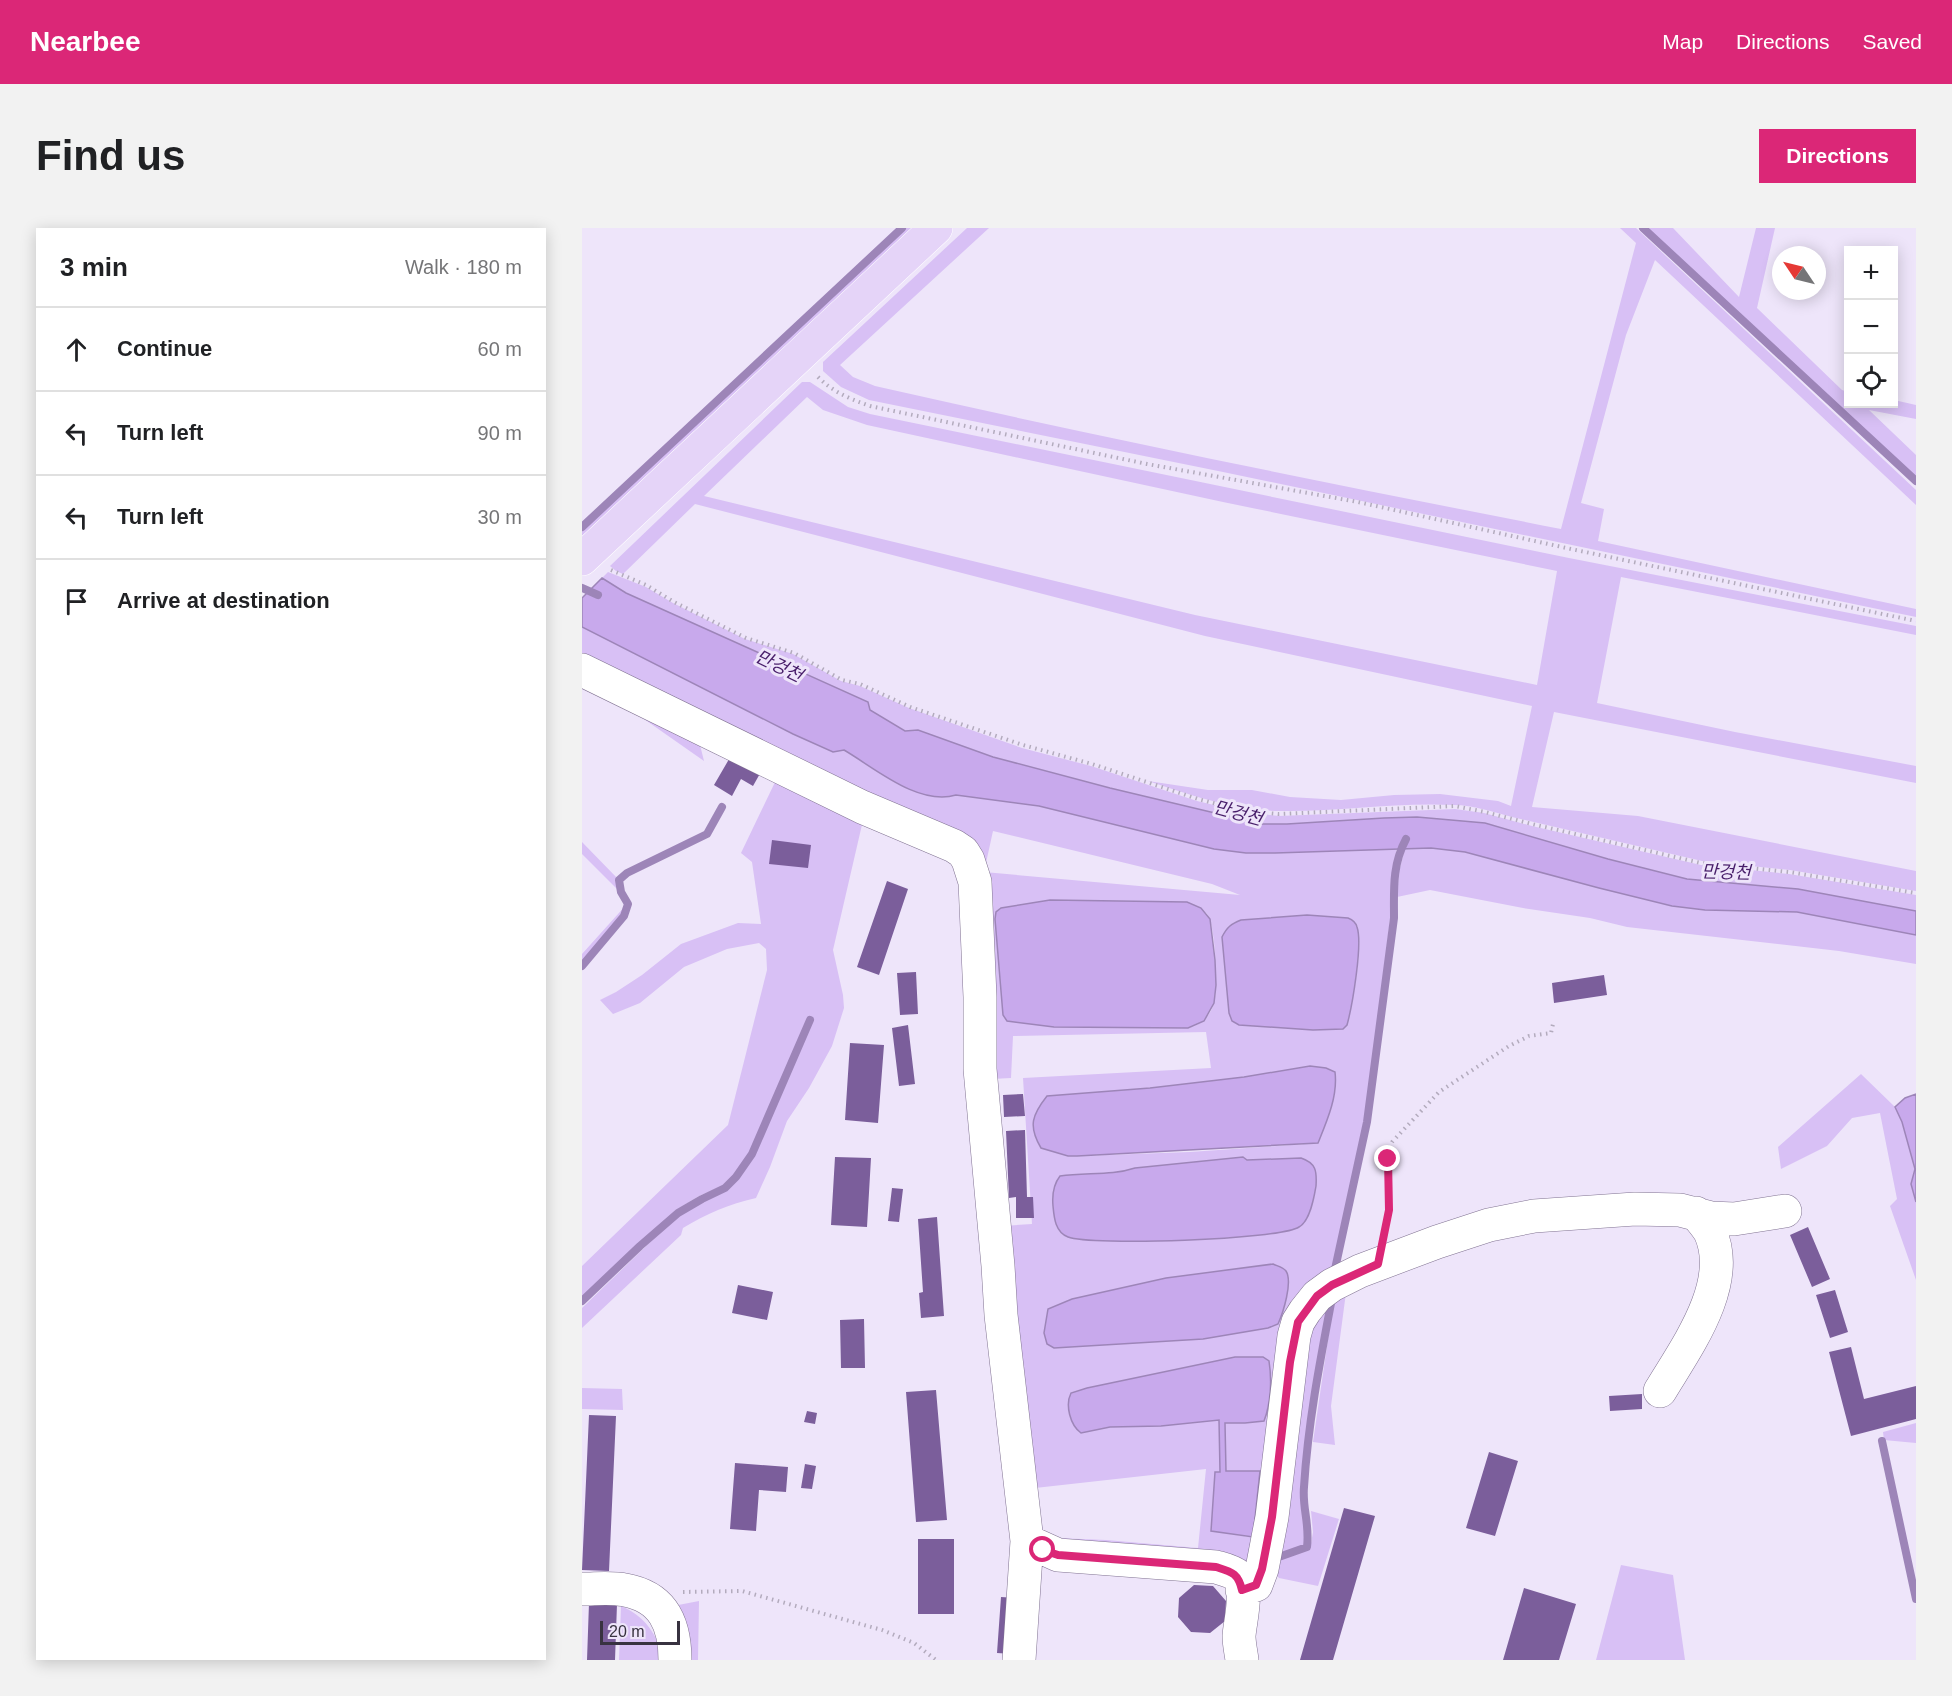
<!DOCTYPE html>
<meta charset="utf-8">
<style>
:root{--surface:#fff;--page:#f2f2f2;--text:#202124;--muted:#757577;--line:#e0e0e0;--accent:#db2777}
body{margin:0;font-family:Arial,"Noto Sans KR",sans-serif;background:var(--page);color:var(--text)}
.controls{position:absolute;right:18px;top:18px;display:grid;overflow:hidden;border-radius:0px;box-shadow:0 3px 15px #0003}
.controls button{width:54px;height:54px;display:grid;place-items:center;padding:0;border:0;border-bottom:2px solid var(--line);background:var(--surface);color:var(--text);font:30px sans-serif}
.compass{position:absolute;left:1190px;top:18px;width:54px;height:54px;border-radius:50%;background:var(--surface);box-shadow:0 3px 15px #0003;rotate:305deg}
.scale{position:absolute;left:18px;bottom:15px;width:80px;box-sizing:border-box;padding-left:6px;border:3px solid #383240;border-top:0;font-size:16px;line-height:21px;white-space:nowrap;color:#383240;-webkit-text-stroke:4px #eee5fa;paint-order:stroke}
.stop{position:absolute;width:18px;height:18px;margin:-14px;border:4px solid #db2777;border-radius:50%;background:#fff}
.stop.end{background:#db2777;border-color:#fff;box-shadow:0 2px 6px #0008}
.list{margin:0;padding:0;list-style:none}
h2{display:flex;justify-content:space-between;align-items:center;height:78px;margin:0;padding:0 24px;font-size:26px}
h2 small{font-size:20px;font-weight:400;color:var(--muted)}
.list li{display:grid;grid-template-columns:39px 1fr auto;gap:18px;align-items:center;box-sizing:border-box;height:84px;padding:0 24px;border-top:2px solid var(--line)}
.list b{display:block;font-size:22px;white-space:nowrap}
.list em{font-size:20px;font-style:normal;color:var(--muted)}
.icon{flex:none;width:33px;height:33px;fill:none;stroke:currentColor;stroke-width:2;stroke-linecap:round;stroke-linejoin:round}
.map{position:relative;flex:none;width:1334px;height:1432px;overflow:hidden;border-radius:0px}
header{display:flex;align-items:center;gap:36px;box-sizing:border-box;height:84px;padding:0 30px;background:var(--accent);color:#fff}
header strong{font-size:28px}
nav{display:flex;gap:33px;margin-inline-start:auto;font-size:21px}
.intro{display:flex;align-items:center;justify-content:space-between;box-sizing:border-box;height:144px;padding:0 36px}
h1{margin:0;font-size:42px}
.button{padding:15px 27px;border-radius:0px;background:var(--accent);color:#fff;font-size:21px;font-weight:700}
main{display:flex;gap:36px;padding:0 36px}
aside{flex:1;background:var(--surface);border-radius:0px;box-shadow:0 3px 15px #0003}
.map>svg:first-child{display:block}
.green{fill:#d8c0f5;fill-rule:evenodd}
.water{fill:#c8a9ec;stroke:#9d85b8;stroke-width:1.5}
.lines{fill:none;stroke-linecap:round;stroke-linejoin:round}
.stream{stroke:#9d85b8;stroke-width:8}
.building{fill:#7b5e9b}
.minor-casing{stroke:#817392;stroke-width:34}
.major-casing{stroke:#fff;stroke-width:34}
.path{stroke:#b3abbd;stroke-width:4;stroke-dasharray:1.5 4.5;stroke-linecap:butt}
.minor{stroke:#fff;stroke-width:33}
.major{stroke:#e5d4f8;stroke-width:33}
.route{stroke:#db2777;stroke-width:8}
.labels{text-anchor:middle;stroke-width:6;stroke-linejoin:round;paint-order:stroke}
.water-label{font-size:18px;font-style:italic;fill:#471d69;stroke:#eee5fa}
</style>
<header>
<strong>Nearbee</strong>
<nav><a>Map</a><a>Directions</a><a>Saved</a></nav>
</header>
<div class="intro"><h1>Find us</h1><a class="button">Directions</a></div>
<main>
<aside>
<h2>3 min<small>Walk · 180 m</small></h2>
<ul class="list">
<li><svg class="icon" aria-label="ahead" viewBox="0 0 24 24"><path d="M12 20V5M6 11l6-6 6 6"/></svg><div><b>Continue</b></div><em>60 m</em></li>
<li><svg class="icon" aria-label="left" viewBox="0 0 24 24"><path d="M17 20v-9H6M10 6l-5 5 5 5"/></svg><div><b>Turn left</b></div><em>90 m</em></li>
<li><svg class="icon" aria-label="left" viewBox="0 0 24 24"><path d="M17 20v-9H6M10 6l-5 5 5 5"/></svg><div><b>Turn left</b></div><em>30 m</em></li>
<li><svg class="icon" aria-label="arrive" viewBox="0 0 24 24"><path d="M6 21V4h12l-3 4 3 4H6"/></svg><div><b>Arrive at destination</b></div></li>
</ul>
</aside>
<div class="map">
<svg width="1334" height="1432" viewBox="0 0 1334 1432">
<rect width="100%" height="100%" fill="#eee5fa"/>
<path class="green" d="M 323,0 L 333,0 L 0,309 L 0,301 Z
M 385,0 L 407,0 L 258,137 L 271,149 L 293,158 C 521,210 750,256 979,301 L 1054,15 L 1038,0 L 1054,0 L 1334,262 L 1334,277 L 1073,32 L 1044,107 L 999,275 L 1022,281 L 1016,313 L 1334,381 L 1334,389 L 641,244 L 287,172 L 259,159 L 241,143 L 241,134 Z
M 1065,0 L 1091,0 L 1157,69 L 1174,0 L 1193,0 L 1175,80 L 1260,162 L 1266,164 L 1266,176 L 1312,176 L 1312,172 L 1334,177 L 1334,191 L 1287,182 L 1334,227 L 1334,250 Z
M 220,154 L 228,154 L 266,179 L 288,186 L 987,330 L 1334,398 L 1334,407 L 1039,349 L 1015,475 L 1153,504 L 1334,538 L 1334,555 L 972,484 L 950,579 L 1056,588 L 1334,643 L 1334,663 L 1208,642 L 1120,633 L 930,589 C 911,584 891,577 872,577 C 814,574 756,584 699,583 C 653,583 609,567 566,553 L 626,562 L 670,562 L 708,569 L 759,572 L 812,567 L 858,566 L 916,573 L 929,578 L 950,478 L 623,408 L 113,276 L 41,346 L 34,343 L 28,338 ZM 225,169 L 241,182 L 285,197 L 641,274 L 975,343 L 955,457 L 613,387 L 122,268 Z
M 26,344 L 64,359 L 91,375 L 163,411 L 211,426 L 259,453 L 278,458 L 327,480 L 440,520 L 509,538 L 615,573 L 662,584 L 697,588 L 873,581 L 902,585 L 950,598 L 1119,637 L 1207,646 L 1334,667 L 1334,683 L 1216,661 L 1105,651 L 1026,631 L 903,595 L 835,589 L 802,590 L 705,596 L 679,596 L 528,560 L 411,529 L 336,502 L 324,503 L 288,482 L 286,474 L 44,365 L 20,350 Z
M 0,399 L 211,506 L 251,524 L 262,522 C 293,540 336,578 374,566 L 457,578 L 632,621 L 664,625 L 815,620 L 810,643 L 808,691 L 784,894 L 749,1045 L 725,1064 L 710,1081 L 707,1092 L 674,1342 L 668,1343 L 637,1331 L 490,1324 C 472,1321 460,1318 452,1300 L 426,1083 L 421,998 L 450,996 L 441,850 L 629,840 L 624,804 L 431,808 L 429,850 L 410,851 L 401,644 L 397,631 L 390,621 L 372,606 L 285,572 L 0,433 ZM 411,603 L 630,656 L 658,667 L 402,644 ZM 469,672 L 605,674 C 612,677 619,680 625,686 C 634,698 636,760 632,775 C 628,789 619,796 606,800 L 472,799 L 426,793 L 421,787 L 413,692 L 414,684 L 418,680 ZM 725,687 L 766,690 C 770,692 774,695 775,699 C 782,716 770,779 765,797 L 761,801 L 731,802 L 657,797 L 650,793 L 647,785 L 640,709 C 645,699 649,696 659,692 ZM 728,838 L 744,840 L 753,844 C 756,868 745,893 736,915 L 608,924 L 495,928 L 486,928 L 459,920 C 446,898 450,887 465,868 L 568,860 L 662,849 ZM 661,929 L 665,932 L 719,930 C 734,935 735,943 734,958 C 732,970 728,993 717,999 C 696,1012 510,1018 486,1009 C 473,1004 472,990 471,978 C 470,967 471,957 478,948 C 503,944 529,948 553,940 ZM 691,1036 C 695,1038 701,1039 703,1043 C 711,1054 701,1085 696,1096 L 686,1100 L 621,1111 L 472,1120 L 465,1116 L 462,1105 L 466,1081 L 490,1071 L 584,1050 ZM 653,1129 L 680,1129 L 687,1133 C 690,1152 689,1175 682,1193 L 663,1195 L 643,1194 L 644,1243 L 678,1243 L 671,1308 L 668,1309 L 629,1303 L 633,1245 L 638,1244 L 637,1192 L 579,1198 L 528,1199 L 499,1205 C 488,1198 483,1177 489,1165 L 505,1160 ZM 624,1241 L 616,1320 L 524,1312 L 475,1310 L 466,1307 L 461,1302 L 456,1285 L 453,1260 Z
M 52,484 L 117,513 L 122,533 Z
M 195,550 L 282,588 L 251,722 L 261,767 L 262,780 L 250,818 L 227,860 L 205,893 L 188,939 L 174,970 C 147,976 124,986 101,1000 L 99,1007 L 0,1100 L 0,1080 L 90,993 L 110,979 L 142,964 L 155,952 L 174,925 L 231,792 L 229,788 L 225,792 L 169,924 L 151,948 L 140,958 L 117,968 L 94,982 L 0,1069 L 0,1038 L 146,897 L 185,742 L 184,721 L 177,715 L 145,721 L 102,739 L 58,775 L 31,786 L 18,772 L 34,764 L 60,747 L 99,716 L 156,695 L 179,696 L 170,634 L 159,625 Z
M 0,614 L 37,652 L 38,664 L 0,626 Z
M 823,620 L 849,620 L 883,624 L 1017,660 L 1090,678 L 1123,682 L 1215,684 L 1334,707 L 1334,736 L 1257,723 L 1045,699 L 1008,690 L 941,680 L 848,662 L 815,669 L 817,644 Z
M 45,676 L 42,688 L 0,736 L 0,726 Z
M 1279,846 L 1313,879 L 1320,894 L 1333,941 L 1329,956 L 1334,974 L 1334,1052 L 1308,978 L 1315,971 L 1298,885 L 1270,890 L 1245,918 L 1199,941 L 1196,919 Z
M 765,1057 L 749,1178 L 753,1217 L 731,1214 L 753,1063 Z
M 747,1068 L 730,1170 L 721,1236 L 719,1263 L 725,1304 L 724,1317 L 698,1326 L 715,1135 Z
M 0,1160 L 40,1161 L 41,1182 L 0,1181 Z
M 1334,1195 L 1334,1215 L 1302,1212 L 1301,1204 Z
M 729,1283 L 757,1291 L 736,1358 L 697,1350 L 691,1343 L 698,1332 L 728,1321 L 731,1304 Z
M 1039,1337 L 1091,1347 L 1103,1432 L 1014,1432 Z
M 117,1373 L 116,1432 L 99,1432 L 91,1378 Z
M 39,1378 C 60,1386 79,1408 79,1432 L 37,1432 Z"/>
<path class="water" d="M 20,350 L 44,365 L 286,474 L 288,482 L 323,503 L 336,502 L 411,529 L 528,560 L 679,596 L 705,596 L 802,590 L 835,589 L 903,595 L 1026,631 L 1105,651 L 1216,661 L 1334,683 L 1334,707 L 1215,684 L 1123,682 L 1090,678 L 1017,660 L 883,624 L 849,620 L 693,625 L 664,625 L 632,621 L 457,578 L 374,567 C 336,578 293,540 262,522 L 251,524 L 211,506 L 0,399 L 0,370 Z
M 468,672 L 605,674 L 619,680 L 628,691 L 633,732 L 634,757 L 632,775 L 622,793 L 606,800 L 472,799 L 425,793 L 421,787 L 413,691 L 414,684 L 419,680 Z
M 725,687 L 766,690 C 771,692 774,695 775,699 C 781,716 770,779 765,797 L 761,801 L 731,802 L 657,797 L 650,793 L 647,785 L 640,709 C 645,699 649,696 659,692 Z
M 728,838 L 744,840 L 753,844 C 756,868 745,893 736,915 L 495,928 L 486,928 L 459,920 C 446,898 450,887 465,868 L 568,860 L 662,849 Z
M 1334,866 L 1334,974 L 1329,956 L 1333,941 L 1320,894 L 1313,879 L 1323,870 Z
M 661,929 L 665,932 L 719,930 C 734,935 735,943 734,958 C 732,970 728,993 717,999 C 697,1012 509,1018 486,1009 C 473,1004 472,989 471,978 C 470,967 471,957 478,948 C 504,944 529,948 553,940 Z
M 691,1036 C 695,1038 701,1039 704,1043 C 711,1054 701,1085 696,1096 L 686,1100 L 621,1111 L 472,1120 L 465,1116 L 462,1105 L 466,1081 L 490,1071 L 584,1050 Z
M 653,1129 L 681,1129 L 687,1133 C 690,1152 689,1175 682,1193 L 663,1195 L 643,1195 L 644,1243 L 678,1243 L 671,1309 L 629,1303 L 633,1244 L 638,1244 L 637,1192 L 579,1198 L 528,1199 L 499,1205 C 488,1197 483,1177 489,1165 L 505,1160 Z"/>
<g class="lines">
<path class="stream" d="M 1061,0 L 1334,253
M 0,299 L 320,0
M 0,360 L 16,367
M 0,738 L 42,688 L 46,676 L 39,664 L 37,652 L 45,645 L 125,606 L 140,579
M 753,1041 L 785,894 L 812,690 C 812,662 810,637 824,611
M 0,1073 L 58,1018 L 96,985 L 120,971 L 143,960 L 154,949 L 170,926 L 228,792
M 1300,1213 L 1334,1371
M 694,1330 L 725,1319 C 728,1296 720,1280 722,1259 C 726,1195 738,1133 750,1070"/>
</g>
<path class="building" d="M 150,526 L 180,542 L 171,558 L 159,551 L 150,568 L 132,557 Z
M 190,612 L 229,617 L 226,640 L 187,636 Z
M 305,653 L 326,661 L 297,747 L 275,739 Z
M 334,744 L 336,786 L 318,787 L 315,745 Z
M 1022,747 L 1025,767 L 972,775 L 970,755 Z
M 326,797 L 333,856 L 317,858 L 310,800 Z
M 268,815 L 302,817 L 296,895 L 263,892 Z
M 441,866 L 443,888 L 422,889 L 421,867 Z
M 443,902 L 445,969 L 451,969 L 452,990 L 434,990 L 434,969 L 427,970 L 424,903 Z
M 253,929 L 289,930 L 285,999 L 249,997 Z
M 310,960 L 321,961 L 317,994 L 306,993 Z
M 355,989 L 362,1088 L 339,1090 L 337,1065 L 341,1064 L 336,991 Z
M 1226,999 L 1248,1051 L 1230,1059 L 1208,1007 Z
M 156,1057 L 191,1064 L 185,1092 L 150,1085 Z
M 1253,1062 L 1266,1104 L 1248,1110 L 1234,1067 Z
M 282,1091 L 283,1140 L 259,1140 L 258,1092 Z
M 1269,1119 L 1282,1171 L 1334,1158 L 1334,1191 L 1269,1208 L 1247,1124 Z
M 354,1162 L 365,1292 L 334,1294 L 324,1164 Z
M 1060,1166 L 1060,1181 L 1028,1183 L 1027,1168 Z
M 225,1183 L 235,1185 L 233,1196 L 222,1194 Z
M 7,1187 L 34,1188 L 27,1343 L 0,1342 Z
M 907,1224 L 936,1233 L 913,1308 L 884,1300 Z
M 153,1235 L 206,1239 L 204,1264 L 177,1262 L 174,1303 L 148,1301 Z
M 223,1236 L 234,1238 L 230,1261 L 219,1260 Z
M 762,1280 L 793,1288 L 751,1432 L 718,1432 Z
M 336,1311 L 372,1311 L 372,1386 L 336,1386 Z
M 612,1357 L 631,1358 L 644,1373 L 643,1393 L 628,1405 L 609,1404 L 596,1389 L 597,1370 Z
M 942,1360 L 994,1376 L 977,1432 L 921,1432 Z
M 419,1369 L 435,1370 L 431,1426 L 415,1425 Z
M 7,1375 L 35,1376 L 33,1432 L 5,1432 Z"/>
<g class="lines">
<g class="minor-casing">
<path id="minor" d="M 0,442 L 280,579 L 372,618 L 381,624 L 386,632 L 393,654 L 398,769 L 398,841 L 416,1038 L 419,1087 L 445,1313 L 437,1432
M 1078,1163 C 1103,1121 1152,1056 1128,1004 C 1124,997 1118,991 1114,985
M 445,1313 L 476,1327 L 634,1339 C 641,1341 650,1343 656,1348 C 667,1361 658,1393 657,1408 C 657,1416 659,1424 660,1432
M 0,1361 C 14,1361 30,1359 43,1362 C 81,1369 93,1396 93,1432
M 660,1362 L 674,1357 L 680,1341 L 690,1289 L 712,1108 L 716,1094 L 723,1083 L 735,1068 L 750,1057 L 778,1043 L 855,1014 L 907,997 L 952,988 L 1053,981 L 1098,982 L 1129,990 L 1152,991 L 1203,983"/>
</g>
<g class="major-casing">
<path id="major" d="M 0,331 L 354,0"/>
</g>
<path class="path" d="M 236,149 C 251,164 268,171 288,178 L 565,236 L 776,274 L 989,321 L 1334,393
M 29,342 L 64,357 L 92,374 L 164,410 L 212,425 L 260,452 L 278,456 L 328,479 L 441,517 L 510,536 L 616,571 L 662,583 L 697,586 L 873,578 L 903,584 L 950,596 L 1119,635 L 1207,644 L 1334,665
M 803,1003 L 806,982 L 806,922 L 810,914 L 857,864 L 927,818 L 947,808 L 969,805 L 971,796
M 101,1364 L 160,1363 L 300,1402 L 332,1415 L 354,1432"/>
<use href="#minor" class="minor"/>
<use href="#major" class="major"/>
</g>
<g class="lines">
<path class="route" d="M 461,1322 L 476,1327 L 634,1339 C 650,1344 656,1345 660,1362 L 674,1357 L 680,1341 L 690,1289 L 708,1134 L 716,1094 L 735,1068 L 750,1057 L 796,1036 L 807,982 L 806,931"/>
</g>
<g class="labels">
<g class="water-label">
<text transform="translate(197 438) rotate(26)" y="6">만겅천</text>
<text transform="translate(656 585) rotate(15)" y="6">만겅천</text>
<text transform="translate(1144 644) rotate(2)" y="6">만겅천</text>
</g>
</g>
</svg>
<div class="controls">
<button>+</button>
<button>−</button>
<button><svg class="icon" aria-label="locate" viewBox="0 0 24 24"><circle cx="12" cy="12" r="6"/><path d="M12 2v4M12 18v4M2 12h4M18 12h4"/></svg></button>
</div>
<svg class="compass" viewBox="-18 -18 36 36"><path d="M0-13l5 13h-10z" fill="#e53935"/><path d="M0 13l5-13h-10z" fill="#757577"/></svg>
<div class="scale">20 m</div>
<div class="stop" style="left:461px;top:1322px"></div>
<div class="stop end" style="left:806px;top:931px"></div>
</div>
</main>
